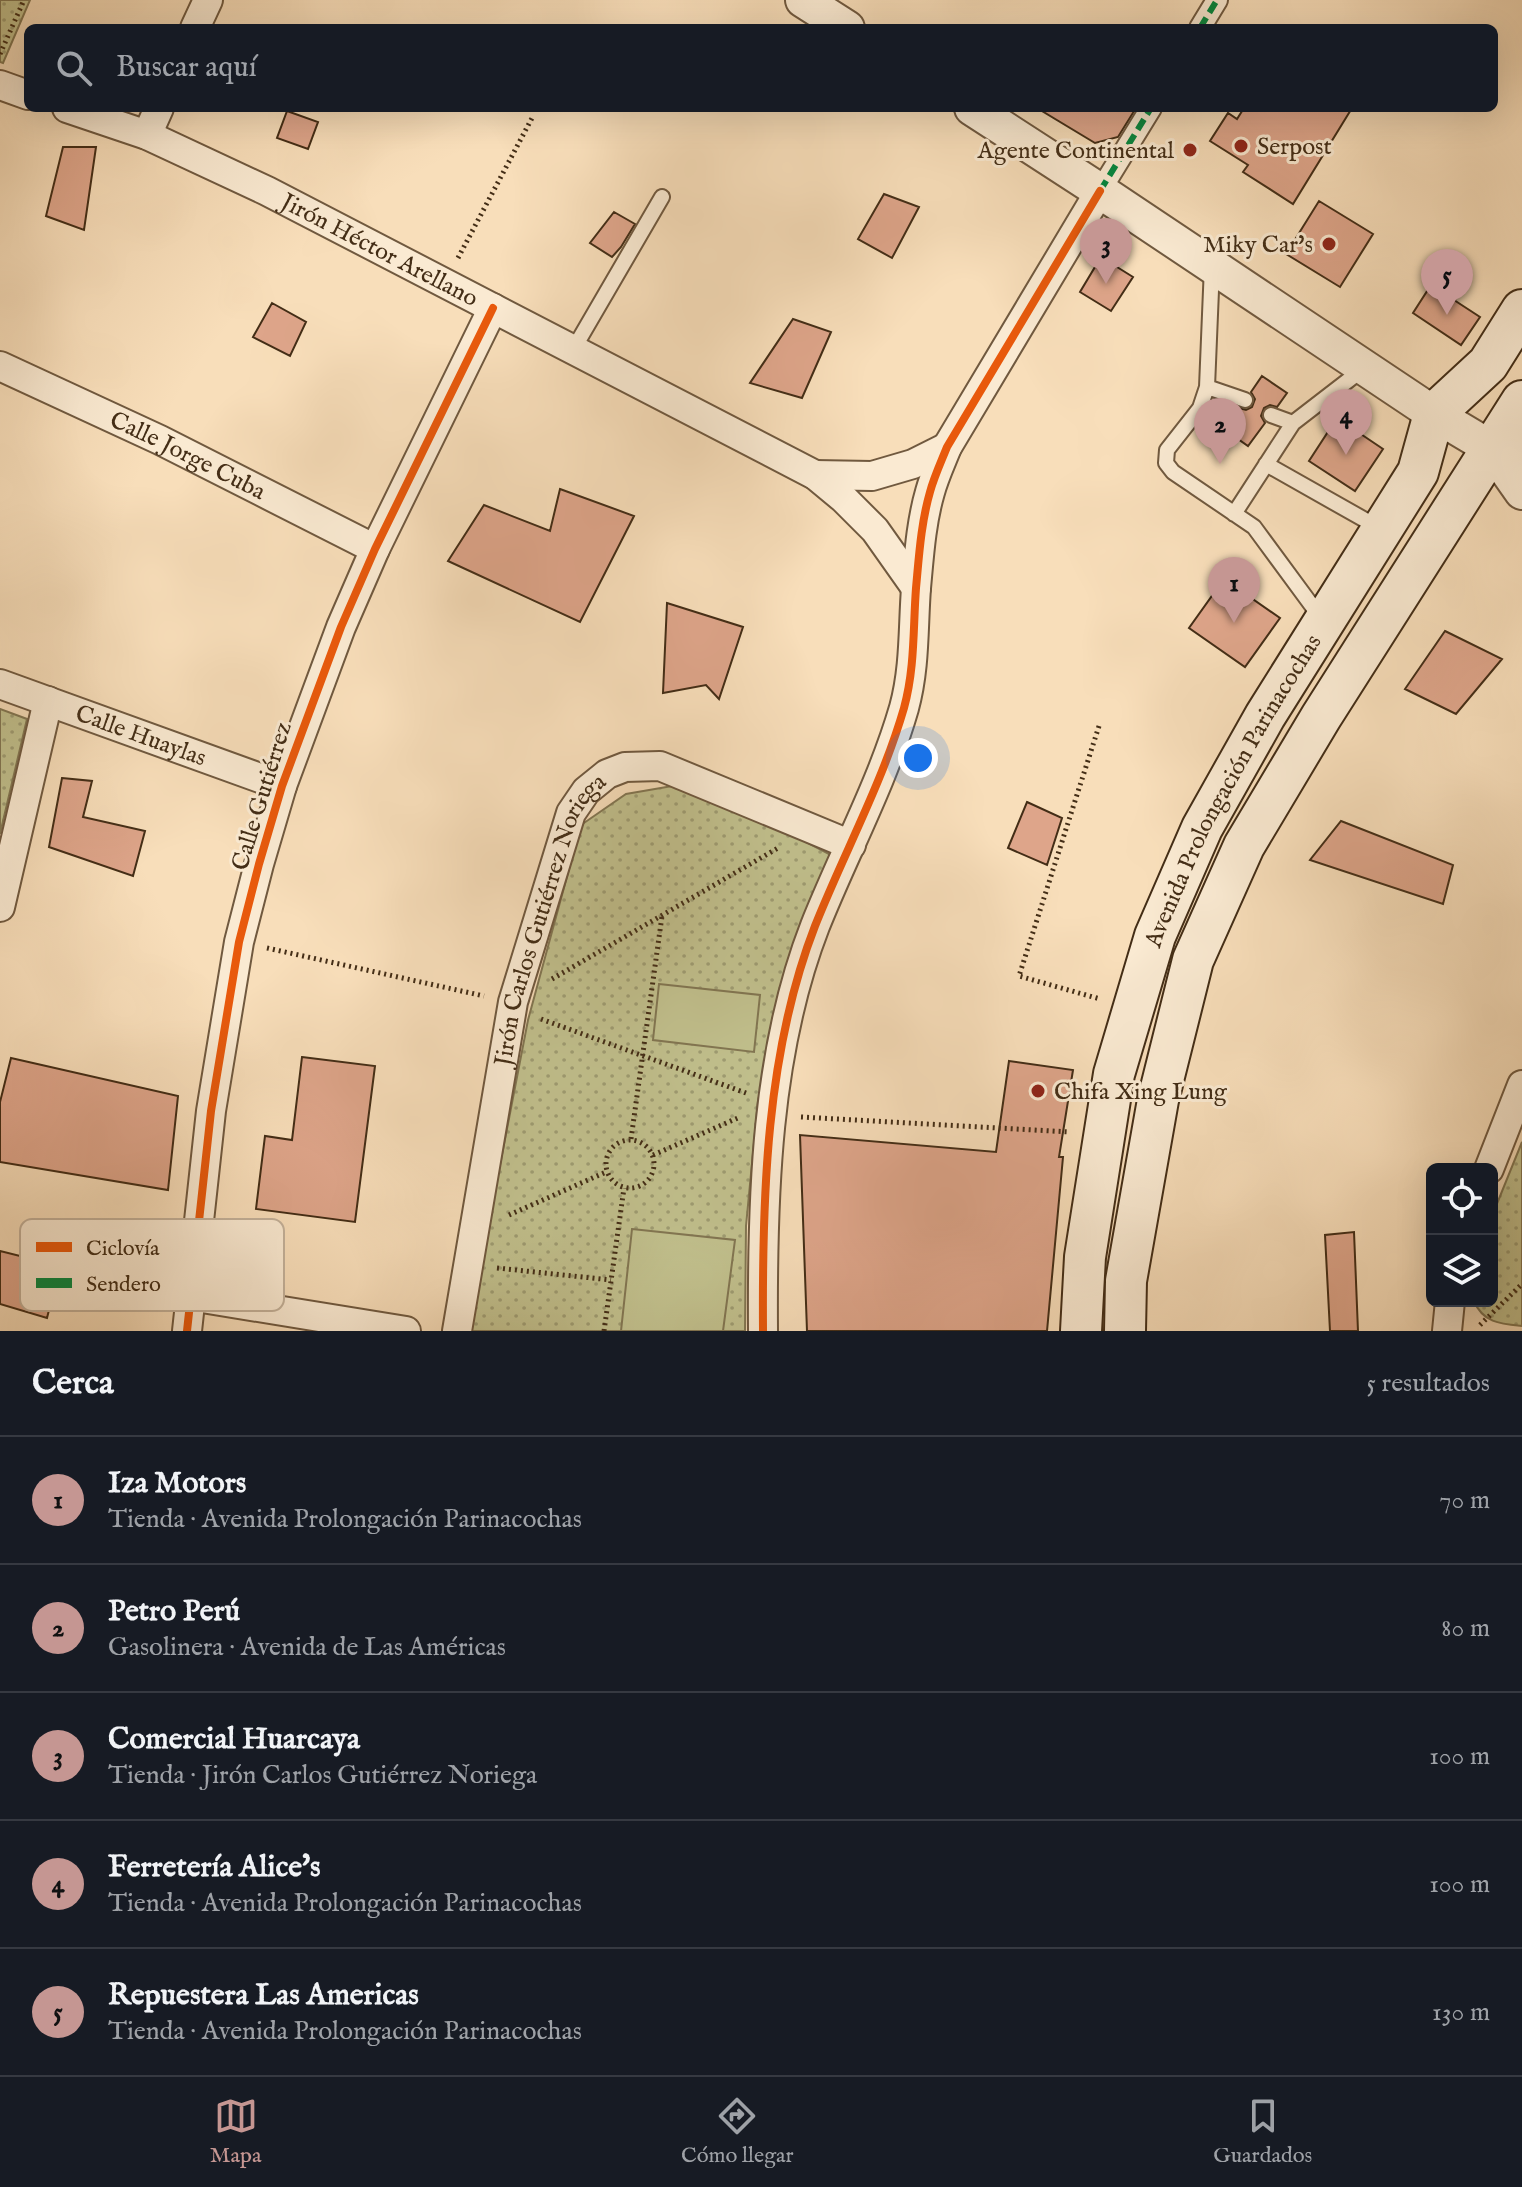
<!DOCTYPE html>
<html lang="es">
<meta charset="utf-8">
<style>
:root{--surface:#171b24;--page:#242831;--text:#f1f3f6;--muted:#9ea1a6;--line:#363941;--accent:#c59692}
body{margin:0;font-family:"IM FELL English",serif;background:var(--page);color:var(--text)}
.controls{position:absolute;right:24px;bottom:24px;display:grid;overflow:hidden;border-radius:12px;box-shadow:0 8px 32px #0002}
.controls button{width:72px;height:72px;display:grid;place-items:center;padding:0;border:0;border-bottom:2px solid var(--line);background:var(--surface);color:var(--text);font:40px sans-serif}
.you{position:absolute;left:918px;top:758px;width:28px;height:28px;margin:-20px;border:6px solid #fff;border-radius:50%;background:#1a73e8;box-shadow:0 0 0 12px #1a73e833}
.badge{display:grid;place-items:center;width:52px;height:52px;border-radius:50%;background:var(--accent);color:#111;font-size:26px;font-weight:700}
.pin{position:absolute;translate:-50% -66px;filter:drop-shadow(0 2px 4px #0008)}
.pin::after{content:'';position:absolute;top:42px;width:28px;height:24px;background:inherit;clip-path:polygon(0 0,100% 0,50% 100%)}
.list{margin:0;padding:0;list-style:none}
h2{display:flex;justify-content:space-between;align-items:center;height:104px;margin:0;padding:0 32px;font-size:34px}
h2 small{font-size:26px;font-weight:400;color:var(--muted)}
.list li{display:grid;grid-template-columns:52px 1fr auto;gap:24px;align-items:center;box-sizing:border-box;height:128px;padding:0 32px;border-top:2px solid var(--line)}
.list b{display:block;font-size:30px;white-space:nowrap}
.list p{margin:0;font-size:26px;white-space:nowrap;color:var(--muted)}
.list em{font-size:26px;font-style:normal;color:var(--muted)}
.icon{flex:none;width:44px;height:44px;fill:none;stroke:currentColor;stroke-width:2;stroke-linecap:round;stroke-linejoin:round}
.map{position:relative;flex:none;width:1522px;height:1331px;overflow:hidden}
.search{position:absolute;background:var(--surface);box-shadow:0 8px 32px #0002;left:24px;right:24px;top:24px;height:88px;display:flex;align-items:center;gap:20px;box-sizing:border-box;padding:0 28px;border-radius:12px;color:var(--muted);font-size:30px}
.sheet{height:744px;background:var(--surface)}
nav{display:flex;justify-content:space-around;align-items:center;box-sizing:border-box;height:112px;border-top:2px solid var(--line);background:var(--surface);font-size:22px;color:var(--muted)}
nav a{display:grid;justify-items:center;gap:4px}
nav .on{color:var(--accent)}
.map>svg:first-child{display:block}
.park{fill:url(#park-dots);stroke:#827652;stroke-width:2}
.pitch{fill:#c1c08d;stroke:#827652;stroke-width:2}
.building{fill:#dea58a;stroke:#432d16;stroke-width:2}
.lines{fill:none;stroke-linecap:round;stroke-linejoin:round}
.service-casing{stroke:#70593f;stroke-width:18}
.pedestrian-casing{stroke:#70593f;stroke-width:24}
.minor-casing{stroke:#70593f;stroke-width:32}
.tertiary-casing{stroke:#70593f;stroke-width:38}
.secondary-casing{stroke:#432d16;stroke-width:44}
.path{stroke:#432d16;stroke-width:5;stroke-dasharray:2 4;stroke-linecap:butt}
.service{stroke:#faead2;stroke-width:14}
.pedestrian{stroke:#faead2;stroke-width:20}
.minor{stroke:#faead2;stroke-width:28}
.tertiary{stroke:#faead2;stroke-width:34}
.secondary{stroke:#faead2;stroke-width:40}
.quiet{stroke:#00873e;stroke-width:6;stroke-dasharray:12 6;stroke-linecap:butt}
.cycleway-casing{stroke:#faead2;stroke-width:13}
.cycleway{stroke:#e8590c;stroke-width:8}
.poi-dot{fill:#8f2418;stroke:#faead2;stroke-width:3}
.labels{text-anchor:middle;stroke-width:6;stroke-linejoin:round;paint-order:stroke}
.poi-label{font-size:24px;fill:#432d16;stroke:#faead2;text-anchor:start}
.street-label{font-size:24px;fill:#432d16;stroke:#faead2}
.key{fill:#faead2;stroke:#c3b19a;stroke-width:2}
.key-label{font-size:22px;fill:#432d16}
</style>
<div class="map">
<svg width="1522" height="1331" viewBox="0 0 1522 1331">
<defs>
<pattern id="park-dots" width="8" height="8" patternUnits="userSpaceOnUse" patternTransform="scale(2)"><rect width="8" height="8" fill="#c1c08d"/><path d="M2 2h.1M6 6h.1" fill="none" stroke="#9e9c72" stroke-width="1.8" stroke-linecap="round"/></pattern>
</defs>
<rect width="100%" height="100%" fill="#f8deba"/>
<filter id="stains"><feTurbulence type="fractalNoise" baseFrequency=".0025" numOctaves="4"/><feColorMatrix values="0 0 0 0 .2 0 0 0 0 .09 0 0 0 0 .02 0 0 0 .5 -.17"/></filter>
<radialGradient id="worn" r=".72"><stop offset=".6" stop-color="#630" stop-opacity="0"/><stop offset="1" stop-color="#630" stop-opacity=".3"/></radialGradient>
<path class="park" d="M 0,0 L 30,0 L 3,63 L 0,62 Z
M 0,709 L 27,719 L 0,834 Z
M 678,785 L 745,810 L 831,855 L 786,977 L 758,1101 L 746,1226 L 745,1331 L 468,1331 L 528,1020 L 581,825 L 626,794 Z
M 1522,1142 L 1522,1326 C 1501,1324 1483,1323 1474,1301 L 1492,1301 L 1492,1216 Z"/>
<path class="pitch" d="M 659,984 L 760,995 L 754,1052 L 653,1040 Z
M 632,1229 L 735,1240 L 723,1331 L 621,1331 Z"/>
<path class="building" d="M 1037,108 L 1136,108 L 1118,137 L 1095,143 Z
M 1244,108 L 1352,108 L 1293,204 L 1243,172 L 1248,165 L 1210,141 L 1228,113 L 1237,119 Z
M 287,111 L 318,122 L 308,149 L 277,138 Z
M 63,147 L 96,147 L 84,230 L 46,216 Z
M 884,194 L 919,207 L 892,258 L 858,239 Z
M 1319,201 L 1373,234 L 1340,287 L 1286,254 Z
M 614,212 L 635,224 L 621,247 L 612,257 L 590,243 Z
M 1101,257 L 1133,277 L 1111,311 L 1080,292 Z
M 1431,285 L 1480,317 L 1461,345 L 1413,313 Z
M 272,303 L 306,322 L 290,356 L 253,337 Z
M 793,319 L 831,332 L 802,398 L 750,383 Z
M 1262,376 L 1287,393 L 1277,407 L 1270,405 L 1264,408 L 1261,416 L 1265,423 L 1248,446 L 1224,429 L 1239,408 L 1246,410 L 1252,407 L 1255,399 L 1251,392 Z
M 1337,418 L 1383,449 L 1355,491 L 1309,461 Z
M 560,489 L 634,516 L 580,622 L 448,561 L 484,505 L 550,531 Z
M 1224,579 L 1280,618 L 1245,667 L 1189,628 Z
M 667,603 L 743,627 L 719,699 L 706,685 L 663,693 Z
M 1445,631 L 1502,659 L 1456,714 L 1405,689 Z
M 62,778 L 92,781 L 83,817 L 145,831 L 133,876 L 49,847 Z
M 1027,802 L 1062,818 L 1047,865 L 1008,848 Z
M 1341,821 L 1453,865 L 1443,904 L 1310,860 Z
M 302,1057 L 375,1066 L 355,1222 L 256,1209 L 265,1136 L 292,1140 Z
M 11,1058 L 178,1096 L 168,1190 L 0,1162 L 0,1102 Z
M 1009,1061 L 1073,1070 L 1059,1157 L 1063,1157 L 1047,1331 L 807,1331 L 800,1135 L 996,1152 Z
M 1354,1232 L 1358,1331 L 1330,1331 L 1325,1235 Z
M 0,1251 L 60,1266 L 47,1318 L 0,1304 Z"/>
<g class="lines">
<g class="service-casing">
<path id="service" d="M 1212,266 L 1207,387 L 1200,408 L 1167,450 L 1166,463 L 1173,472 L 1254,527 L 1321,618
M 573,350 L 662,197
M 1207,387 L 1245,400
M 1271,415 L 1293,423
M 1266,464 L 1381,529
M 1234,514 L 1293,423 L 1363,369"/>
</g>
<g class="pedestrian-casing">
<path id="pedestrian" d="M 1200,28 L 1217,0
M 1100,191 L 1151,108"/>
</g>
<g class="minor-casing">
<g id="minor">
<path d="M 195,28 L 208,0"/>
<path d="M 0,85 L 28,95"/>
<path id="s1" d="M 67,108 L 147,135 L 267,191 L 815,475 L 844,499 L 875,530 L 916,588"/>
<path d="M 147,135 L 159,108"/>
<path id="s2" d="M 0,366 L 160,440 L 375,549"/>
<path d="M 815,475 L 872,476 L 913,464 L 947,447"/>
<path id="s3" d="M 0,684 L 282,786"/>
<path d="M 0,907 L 48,701"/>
<path d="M 1489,1169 L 1522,1085"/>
<path d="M 190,1296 L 406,1331"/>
<path d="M 187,1331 L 211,1111 L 239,942 L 259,864 L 282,786 L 341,627 L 375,549 L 493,308"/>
<path id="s4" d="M 457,1331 L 513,1002 L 571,813 L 586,791 L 607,774 L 625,767 L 660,766 L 851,845"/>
<path d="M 763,1331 C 762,1197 766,1052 815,926 C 844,853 882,784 904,708 C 915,668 913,628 916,588 C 919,556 921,523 930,492 C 934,477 941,462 947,447 L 1100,191"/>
<path d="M 1447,1331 L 1450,1301"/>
</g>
</g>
<g class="tertiary-casing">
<path id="tertiary" d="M 803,0 L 847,28
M 972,108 L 1100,191 L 1434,414 L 1491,448 L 1522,453
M 1491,448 L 1522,492"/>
</g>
<g class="secondary-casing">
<g id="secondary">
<path id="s5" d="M 1081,1331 L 1085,1257 L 1114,1074 L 1155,936 L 1202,828 L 1265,716 L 1418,472 L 1434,414 L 1488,364 L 1522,310"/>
<path d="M 1125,1331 L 1126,1281 L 1158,1100 L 1193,960 L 1244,846 L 1321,717 L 1522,401"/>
</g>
</g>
<path class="path" d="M 0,54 L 24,0
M 458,258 L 532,118
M 1099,726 L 1019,976 L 1100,999
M 267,948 L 484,996
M 552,979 L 778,848
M 541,1019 L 746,1093
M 801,1117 L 1070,1132
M 631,1139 L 662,916
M606 1164a24 24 0 1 1 48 0a24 24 0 1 1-48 0Z
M 653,1155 L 740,1117
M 509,1215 L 606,1172
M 497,1268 L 611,1280
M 1480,1325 L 1522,1284
M 604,1331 L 624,1188"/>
<use href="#service" class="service"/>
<use href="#pedestrian" class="pedestrian"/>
<use href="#minor" class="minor"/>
<use href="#tertiary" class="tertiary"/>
<use href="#secondary" class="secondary"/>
<path class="quiet" d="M 1200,28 L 1217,0
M 1100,191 L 1151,108"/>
<g class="cycleway-casing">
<path id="cycleway" d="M 187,1331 L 211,1111 L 239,942 L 259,864 L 282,786 L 341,627 L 375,549 L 493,308
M 763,1331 C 762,1197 766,1052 815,926 C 844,853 882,784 904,708 C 915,668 913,628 916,588 C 919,556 921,523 930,492 C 934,477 941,462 947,447 L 1100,191"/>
</g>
<use href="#cycleway" class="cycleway"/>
</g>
<g class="poi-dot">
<circle cx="1241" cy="146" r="8"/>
<circle cx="1190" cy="150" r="8"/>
<circle cx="1329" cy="244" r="8"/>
<circle cx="1038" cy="1091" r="8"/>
</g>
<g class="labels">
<g class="poi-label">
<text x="1257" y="154">Serpost</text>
<text x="1174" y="158" text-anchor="end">Agente Continental</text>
<text x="1313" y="252" text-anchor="end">Miky Car's</text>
<text x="1054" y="1099">Chifa Xing Lung</text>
</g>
<g class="street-label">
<text dy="8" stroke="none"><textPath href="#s1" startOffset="344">Jirón Héctor Arellano</textPath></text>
<text dy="8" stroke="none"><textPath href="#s2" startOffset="208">Calle Jorge Cuba</textPath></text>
<text dy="8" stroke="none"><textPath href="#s3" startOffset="150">Calle Huaylas</textPath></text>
<text dy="8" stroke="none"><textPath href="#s5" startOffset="568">Avenida Prolongación Parinacochas</textPath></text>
<text transform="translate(261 796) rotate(-73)" y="8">Calle Gutiérrez</text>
<text dy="8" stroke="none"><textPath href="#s4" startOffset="424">Jirón Carlos Gutiérrez Noriega</textPath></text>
</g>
</g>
<rect x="20" y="1219" width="264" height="92" rx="12" class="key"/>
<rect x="36" y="1242" width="36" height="10" fill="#e8590c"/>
<rect x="36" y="1278" width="36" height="10" fill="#00873e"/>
<g class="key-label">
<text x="86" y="1255">Ciclovía</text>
<text x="86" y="1291">Sendero</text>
</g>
<rect width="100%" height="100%" filter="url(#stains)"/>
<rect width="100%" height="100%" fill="url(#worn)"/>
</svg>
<div class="controls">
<button><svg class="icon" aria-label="locate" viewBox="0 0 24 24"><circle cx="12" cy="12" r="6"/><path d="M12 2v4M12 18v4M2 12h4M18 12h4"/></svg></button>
<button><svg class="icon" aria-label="layers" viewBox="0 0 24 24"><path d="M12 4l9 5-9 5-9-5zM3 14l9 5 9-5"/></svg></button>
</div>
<div class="you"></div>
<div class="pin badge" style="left:1234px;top:623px">1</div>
<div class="pin badge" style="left:1220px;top:464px">2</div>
<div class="pin badge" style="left:1106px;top:284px">3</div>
<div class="pin badge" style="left:1346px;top:455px">4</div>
<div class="pin badge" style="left:1447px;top:315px">5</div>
<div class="search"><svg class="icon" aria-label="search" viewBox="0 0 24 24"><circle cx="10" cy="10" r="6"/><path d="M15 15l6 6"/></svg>Buscar aquí</div>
</div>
<section class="sheet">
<h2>Cerca<small>5 resultados</small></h2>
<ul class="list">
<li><span class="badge">1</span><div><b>Iza Motors</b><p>Tienda · Avenida Prolongación Parinacochas</p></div><em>70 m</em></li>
<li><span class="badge">2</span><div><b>Petro Perú</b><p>Gasolinera · Avenida de Las Américas</p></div><em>80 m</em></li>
<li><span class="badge">3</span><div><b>Comercial Huarcaya</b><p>Tienda · Jirón Carlos Gutiérrez Noriega</p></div><em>100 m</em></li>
<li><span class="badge">4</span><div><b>Ferretería Alice's</b><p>Tienda · Avenida Prolongación Parinacochas</p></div><em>100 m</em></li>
<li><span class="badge">5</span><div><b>Repuestera Las Americas</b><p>Tienda · Avenida Prolongación Parinacochas</p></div><em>130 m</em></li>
</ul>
</section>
<nav>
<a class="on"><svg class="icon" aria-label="map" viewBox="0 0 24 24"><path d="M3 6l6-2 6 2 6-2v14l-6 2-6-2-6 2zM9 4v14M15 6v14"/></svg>Mapa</a>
<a><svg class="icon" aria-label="directions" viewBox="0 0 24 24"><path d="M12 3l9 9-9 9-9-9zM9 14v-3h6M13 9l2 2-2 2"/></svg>Cómo llegar</a>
<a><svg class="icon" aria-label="saved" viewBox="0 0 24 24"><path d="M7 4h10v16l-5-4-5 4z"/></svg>Guardados</a>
</nav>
